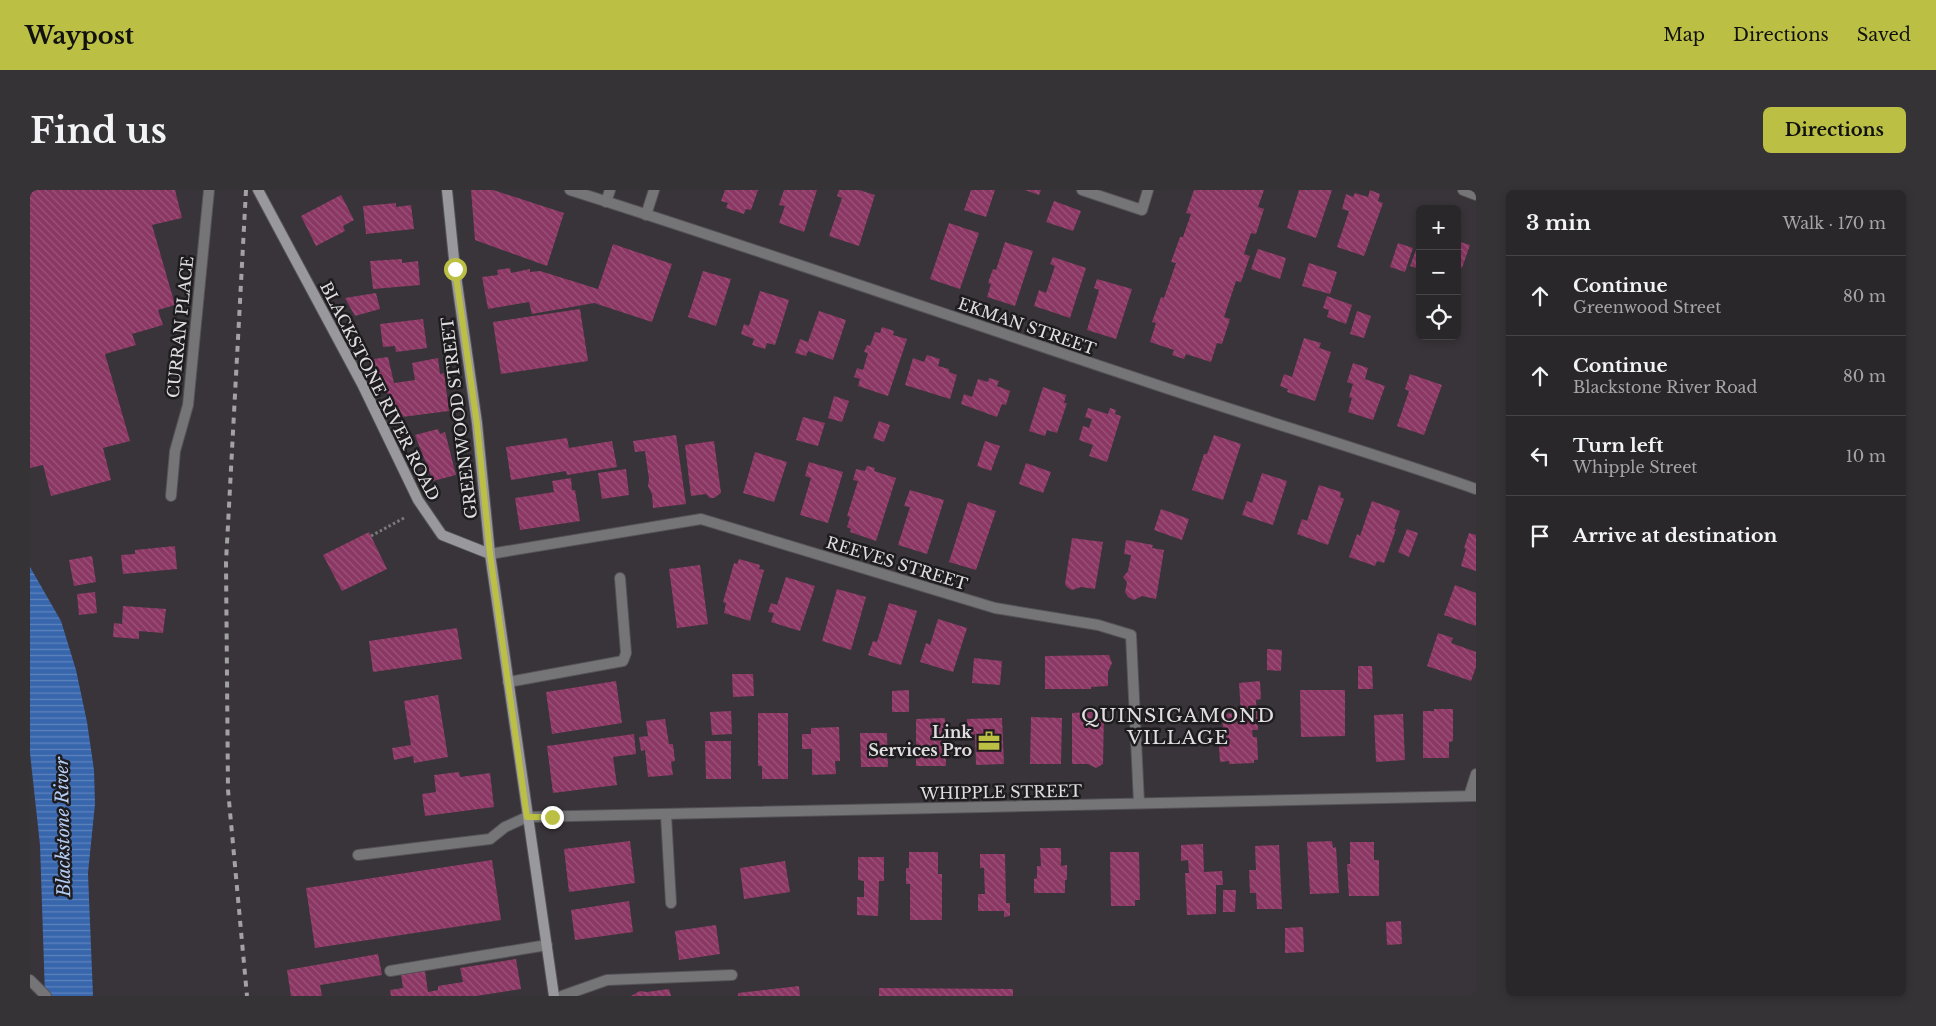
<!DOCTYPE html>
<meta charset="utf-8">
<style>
:root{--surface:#2a272b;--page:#363337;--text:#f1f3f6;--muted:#a5a5a9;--line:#464447;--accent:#bbc044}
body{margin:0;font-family:"Libre Baskerville",serif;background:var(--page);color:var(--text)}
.controls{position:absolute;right:15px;top:15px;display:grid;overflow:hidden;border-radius:8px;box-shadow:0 2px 8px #0003}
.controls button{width:45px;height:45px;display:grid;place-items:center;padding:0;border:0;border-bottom:1px solid var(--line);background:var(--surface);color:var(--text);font:25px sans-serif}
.stop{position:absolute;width:15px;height:15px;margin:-11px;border:4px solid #bbc044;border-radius:50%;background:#fff}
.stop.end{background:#bbc044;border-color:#fff;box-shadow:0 1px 5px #0008}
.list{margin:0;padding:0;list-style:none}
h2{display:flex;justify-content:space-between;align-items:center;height:65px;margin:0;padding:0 20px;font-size:21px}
h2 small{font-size:16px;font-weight:400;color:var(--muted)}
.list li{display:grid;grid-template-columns:32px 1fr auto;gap:15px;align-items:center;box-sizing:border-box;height:80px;padding:0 20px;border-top:1px solid var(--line)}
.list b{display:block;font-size:19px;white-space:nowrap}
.list p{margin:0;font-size:16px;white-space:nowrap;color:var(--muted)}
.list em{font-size:16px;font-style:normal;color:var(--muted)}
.icon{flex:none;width:28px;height:28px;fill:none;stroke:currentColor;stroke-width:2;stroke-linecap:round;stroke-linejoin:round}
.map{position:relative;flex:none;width:1446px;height:806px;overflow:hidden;border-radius:8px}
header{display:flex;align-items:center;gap:30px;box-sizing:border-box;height:70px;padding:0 25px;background:var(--accent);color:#111}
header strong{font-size:24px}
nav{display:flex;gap:28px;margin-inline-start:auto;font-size:18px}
.intro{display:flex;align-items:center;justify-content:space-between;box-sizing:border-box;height:120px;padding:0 30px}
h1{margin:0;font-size:35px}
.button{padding:12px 22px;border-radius:8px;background:var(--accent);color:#111;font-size:18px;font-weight:700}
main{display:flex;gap:30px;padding:0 30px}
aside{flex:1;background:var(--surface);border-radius:8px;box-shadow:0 2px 8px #0003}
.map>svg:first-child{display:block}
.water{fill:url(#water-rules)}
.building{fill:url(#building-back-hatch)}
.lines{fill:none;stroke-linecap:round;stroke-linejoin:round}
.service-casing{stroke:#565357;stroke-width:12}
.minor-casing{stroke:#565357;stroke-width:12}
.secondary-casing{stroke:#565357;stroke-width:12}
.path{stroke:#7c797d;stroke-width:3;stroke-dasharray:2.5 2.5;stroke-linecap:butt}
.service{stroke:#757578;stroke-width:10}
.minor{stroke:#757578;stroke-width:10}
.secondary{stroke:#98989d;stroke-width:10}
.rail{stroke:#a4a1a5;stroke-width:4;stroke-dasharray:6 6;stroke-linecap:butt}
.route{stroke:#bbc044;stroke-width:6}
.labels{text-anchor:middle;stroke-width:5;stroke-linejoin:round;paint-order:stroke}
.street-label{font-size:16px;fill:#e0dee1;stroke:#1e1c1f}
.poi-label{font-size:16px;font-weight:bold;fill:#e0dee1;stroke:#1e1c1f;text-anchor:end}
.water-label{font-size:18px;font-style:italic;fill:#b5cef6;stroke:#1e1c1f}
.quarter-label{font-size:19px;letter-spacing:1px;fill:#e0dee1;stroke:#1e1c1f}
</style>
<header>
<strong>Waypost</strong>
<nav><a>Map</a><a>Directions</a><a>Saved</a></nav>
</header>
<div class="intro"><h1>Find us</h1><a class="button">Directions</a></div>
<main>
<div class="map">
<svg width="1446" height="806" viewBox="0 0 1446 806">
<defs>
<pattern id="water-rules" width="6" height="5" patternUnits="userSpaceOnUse" patternTransform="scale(1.25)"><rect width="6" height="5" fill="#3866ad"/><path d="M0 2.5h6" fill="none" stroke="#5e83bc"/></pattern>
<pattern id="building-back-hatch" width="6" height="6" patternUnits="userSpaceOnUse" patternTransform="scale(1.25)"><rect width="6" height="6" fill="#8b3764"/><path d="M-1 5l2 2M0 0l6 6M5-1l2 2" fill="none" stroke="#9b547a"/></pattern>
</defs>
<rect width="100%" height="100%" fill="#383439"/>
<path class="water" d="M 0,377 L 31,431 L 46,480 L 57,532 L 64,580 L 65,614 L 58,683 L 63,806 L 15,806 L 10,655 L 0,563 Z"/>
<path class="building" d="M 0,0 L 145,0 L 152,28 L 122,35 L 145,115 L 128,120 L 133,135 L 102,144 L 106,155 L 75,164 L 100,251 L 73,258 L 81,290 L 21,306 L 13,275 L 0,278 Z
M 441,0 L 463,0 L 534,23 L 517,76 L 445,50 Z
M 695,0 L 728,0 L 721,20 L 716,19 L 714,24 L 696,18 L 698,13 L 691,11 Z
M 754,0 L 787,0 L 774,42 L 749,33 L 755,16 L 749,15 Z
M 809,0 L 829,0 L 845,5 L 829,56 L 799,46 L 812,8 L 807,6 Z
M 941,0 L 965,0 L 956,27 L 934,20 Z
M 995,0 L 1011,0 L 1009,5 Z
M 1164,0 L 1234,0 L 1228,17 L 1234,19 L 1226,44 L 1221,43 L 1214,64 L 1220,66 L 1211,92 L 1206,91 L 1194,127 L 1200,129 L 1192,154 L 1187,153 L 1181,172 L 1156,164 L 1154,169 L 1142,165 L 1144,160 L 1120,152 L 1126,133 L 1122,132 L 1131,107 L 1134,108 L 1146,73 L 1141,72 L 1150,47 L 1153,47 L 1161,24 L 1156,23 Z
M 1269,0 L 1302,0 L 1286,48 L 1257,38 Z
M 1340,0 L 1350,4 L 1348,11 L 1353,13 L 1334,66 L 1307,57 L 1319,21 L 1312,19 L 1316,4 L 1323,7 L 1325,3 L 1338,7 Z
M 311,5 L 324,30 L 313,36 L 315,41 L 286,56 L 271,26 Z
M 1024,11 L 1051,21 L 1043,41 L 1016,32 Z
M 366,13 L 366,17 L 381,15 L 384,39 L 336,44 L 333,16 Z
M 919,33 L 949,43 L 930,99 L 900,89 Z
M 1427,51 L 1440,55 L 1432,78 L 1429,77 L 1428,82 Z
M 975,52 L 1003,61 L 985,116 L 957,107 L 961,94 L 958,93 L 963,79 L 966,80 Z
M 1368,53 L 1383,58 L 1375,82 L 1360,77 Z
M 583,54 L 642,74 L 622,132 L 564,113 L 502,124 L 499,112 L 458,119 L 452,87 L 468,85 L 467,80 L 480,78 L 481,83 L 500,79 L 500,82 L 510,81 L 568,99 Z
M 1228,59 L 1256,68 L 1250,89 L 1221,79 Z
M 1386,60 L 1390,61 L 1390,79 L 1380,76 Z
M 1023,67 L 1056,78 L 1040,128 L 1004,116 L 1009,100 L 1016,103 L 1025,76 L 1020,74 Z
M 372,69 L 372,73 L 388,71 L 390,95 L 343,99 L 340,71 Z
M 1279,73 L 1307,82 L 1300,104 L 1272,96 Z
M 673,81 L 701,89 L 686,136 L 658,127 Z
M 1067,89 L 1102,99 L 1086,149 L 1057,140 L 1069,100 L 1064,98 Z
M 730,101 L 759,110 L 745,155 L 737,153 L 735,159 L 722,155 L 724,149 L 711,144 L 714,134 L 719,136 Z
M 346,103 L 350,119 L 325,126 L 315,108 Z
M 1297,106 L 1322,115 L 1316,134 L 1297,127 L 1299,120 L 1293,118 Z
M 550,119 L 558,171 L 471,184 L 463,132 Z
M 789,121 L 816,130 L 803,170 L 778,161 L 776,166 L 765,163 L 770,149 L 778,152 Z
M 1327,121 L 1341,126 L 1334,148 L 1320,144 Z
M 393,129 L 397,158 L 366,162 L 365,156 L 353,157 L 350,134 Z
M 852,137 L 864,141 L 863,145 L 877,149 L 858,206 L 828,196 L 830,189 L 824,187 L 827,178 L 833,180 L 838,163 L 834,162 L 837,155 L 840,156 L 845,142 L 850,143 Z
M 1274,148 L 1291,153 L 1289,158 L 1301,162 L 1285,211 L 1257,202 L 1258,199 L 1250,196 L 1254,184 L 1262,187 Z
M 897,165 L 910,169 L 908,176 L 919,179 L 919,182 L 927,185 L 920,209 L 875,195 L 883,168 L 894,172 Z
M 358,167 L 364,193 L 385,190 L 382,173 L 408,168 L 410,184 L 414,183 L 419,221 L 372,227 L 337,170 Z
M 1323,173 L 1338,178 L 1335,189 L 1355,196 L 1343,230 L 1318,222 L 1322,208 L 1319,207 L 1323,194 L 1317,192 Z
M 1380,184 L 1412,195 L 1394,245 L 1367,236 L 1379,201 L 1375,199 Z
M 959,188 L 969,191 L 967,196 L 980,201 L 976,215 L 972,214 L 967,227 L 931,214 L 934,204 L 942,207 L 948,189 L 958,192 Z
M 1013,197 L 1036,205 L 1034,213 L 1037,213 L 1027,243 L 1017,240 L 1015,246 L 999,241 Z
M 804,206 L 819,211 L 812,232 L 798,228 Z
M 1058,218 L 1078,224 L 1080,218 L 1086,220 L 1085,224 L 1091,226 L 1077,272 L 1059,266 L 1063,255 L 1049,250 L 1053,236 L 1059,238 L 1062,229 L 1055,227 Z
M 773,227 L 795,233 L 788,256 L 766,250 Z
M 849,231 L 860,235 L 854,252 L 843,248 Z
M 408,239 L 410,244 L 415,242 L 426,285 L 403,291 L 385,245 Z
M 646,245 L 656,314 L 623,318 L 622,304 L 618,296 L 619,289 L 615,261 L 605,262 L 603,251 Z
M 1184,245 L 1211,254 L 1193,310 L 1162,300 L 1174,264 L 1177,264 Z
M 537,248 L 539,258 L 582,251 L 587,277 L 537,285 L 536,281 L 481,290 L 476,257 Z
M 684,251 L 691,303 L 684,308 L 680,308 L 676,304 L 661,306 L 655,255 Z
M 955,251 L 970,256 L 961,281 L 947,276 Z
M 725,262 L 757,272 L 744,312 L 713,303 Z
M 779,272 L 813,282 L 798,333 L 770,325 L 781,288 L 775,286 Z
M 996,273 L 1021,282 L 1013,303 L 989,294 Z
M 837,276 L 845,278 L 844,281 L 866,288 L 846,351 L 820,342 L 821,339 L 817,337 L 820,327 L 817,326 L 828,291 L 823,290 L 826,279 L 835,281 Z
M 596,279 L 599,305 L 572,309 L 568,283 Z
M 1232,283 L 1257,291 L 1243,335 L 1212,325 L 1217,311 L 1222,313 Z
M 541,288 L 542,300 L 545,300 L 550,331 L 490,340 L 485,308 L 524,302 L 522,291 Z
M 1289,295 L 1311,302 L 1310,307 L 1314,309 L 1298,355 L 1267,344 L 1272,329 L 1277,331 Z
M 880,300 L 914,310 L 897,364 L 868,355 L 880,317 L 874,316 Z
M 1342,311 L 1370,321 L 1364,339 L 1366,339 L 1354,373 L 1347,371 L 1345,376 L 1319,367 L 1327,344 L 1330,346 Z
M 938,312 L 966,321 L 946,380 L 919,372 Z
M 1131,319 L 1159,329 L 1152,350 L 1124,340 Z
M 1377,339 L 1388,343 L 1379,367 L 1368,362 Z
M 339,342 L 357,379 L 312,401 L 293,365 Z
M 1439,343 L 1446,345 L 1446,381 L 1431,376 L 1436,359 L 1434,358 Z
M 1042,348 L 1073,352 L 1065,399 L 1051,397 L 1042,400 L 1037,397 L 1035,394 Z
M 1096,350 L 1123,355 L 1122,358 L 1134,360 L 1126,409 L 1112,406 L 1104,410 L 1098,407 L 1095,402 L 1097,392 L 1093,387 L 1098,381 L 1101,365 L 1094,364 Z
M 145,356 L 147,379 L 93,384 L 91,365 L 105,364 L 105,360 Z
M 62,366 L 66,392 L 44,396 L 39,370 Z
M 709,369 L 730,375 L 729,379 L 734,380 L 720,431 L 694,423 L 696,413 L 693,412 L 704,373 L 707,374 Z
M 670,375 L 678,434 L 647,438 L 639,379 Z
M 756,387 L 785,396 L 770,441 L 741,432 L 744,423 L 738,422 L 741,413 L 747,415 Z
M 1425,395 L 1446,403 L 1446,436 L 1414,425 Z
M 807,399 L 836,407 L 821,460 L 792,451 Z
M 65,402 L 67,423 L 49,425 L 47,404 Z
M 859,413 L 887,421 L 871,475 L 838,465 L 843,451 L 847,452 Z
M 93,416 L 136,419 L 133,443 L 109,441 L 109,449 L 83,447 L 84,433 L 92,434 Z
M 908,429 L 937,438 L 923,482 L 890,472 L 896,453 L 900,455 Z
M 427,438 L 432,469 L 343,482 L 339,451 Z
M 1408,443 L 1423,448 L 1421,453 L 1446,462 L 1446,477 L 1441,491 L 1397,476 Z
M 1237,459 L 1252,460 L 1251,481 L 1237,480 Z
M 1079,465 L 1082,473 L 1078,482 L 1078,496 L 1061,497 L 1061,499 L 1015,499 L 1015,466 Z
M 944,468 L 972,471 L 970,495 L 942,493 Z
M 1328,476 L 1342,476 L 1343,499 L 1328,499 Z
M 702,484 L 723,484 L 724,506 L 703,507 Z
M 586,491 L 592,533 L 522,544 L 516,502 Z
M 1230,491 L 1231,509 L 1226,510 L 1228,540 L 1222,540 L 1223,547 L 1227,547 L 1228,570 L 1224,570 L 1224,573 L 1199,574 L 1199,571 L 1190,572 L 1188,539 L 1193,539 L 1192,524 L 1211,523 L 1209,493 Z
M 879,500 L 879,522 L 862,522 L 862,501 Z
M 1270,500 L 1315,500 L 1315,546 L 1271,547 Z
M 408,505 L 418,567 L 384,573 L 383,566 L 364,570 L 362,558 L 381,555 L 374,511 Z
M 1404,519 L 1423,519 L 1423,551 L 1419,552 L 1419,568 L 1393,568 L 1393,521 L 1404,521 Z
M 701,521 L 702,544 L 682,545 L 680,522 Z
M 1074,521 L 1073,574 L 1066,578 L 1058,574 L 1042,574 L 1042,523 Z
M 728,523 L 758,523 L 758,589 L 732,589 L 732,576 L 728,576 Z
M 1373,524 L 1375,570 L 1346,572 L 1344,525 Z
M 1001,527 L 1032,528 L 1031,574 L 1000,574 Z
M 915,528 L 916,576 L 886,576 L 886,529 Z
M 972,528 L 974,574 L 946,575 L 945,544 L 938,545 L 937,529 Z
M 635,529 L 639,554 L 643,554 L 645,571 L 641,572 L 643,585 L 618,587 L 615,560 L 611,561 L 609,547 L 618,546 L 616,531 Z
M 809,537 L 810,571 L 805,571 L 806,584 L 782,585 L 782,559 L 772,559 L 772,544 L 781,544 L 781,538 Z
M 830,543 L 857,543 L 858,577 L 831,577 Z
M 604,544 L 606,564 L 583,567 L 587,595 L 523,603 L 517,556 Z
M 675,551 L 701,551 L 701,589 L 676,589 Z
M 429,582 L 430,587 L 460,583 L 464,617 L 395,626 L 392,604 L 406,602 L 404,585 Z
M 600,651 L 605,693 L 539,702 L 534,659 Z
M 1302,651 L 1303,658 L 1306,657 L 1309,703 L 1280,704 L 1277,652 Z
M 1320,652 L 1344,652 L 1344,670 L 1349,670 L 1349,706 L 1319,706 L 1317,674 L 1320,674 Z
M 1173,654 L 1174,682 L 1192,681 L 1193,695 L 1186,695 L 1186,724 L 1157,725 L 1155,683 L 1159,683 L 1158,670 L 1151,671 L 1151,655 Z
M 1249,655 L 1252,719 L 1227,719 L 1226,703 L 1220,703 L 1219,680 L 1226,680 L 1225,656 Z
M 1010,658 L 1031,658 L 1031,676 L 1037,675 L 1037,690 L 1035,690 L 1035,703 L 1004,703 L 1004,689 L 1007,688 L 1007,676 L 1011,676 Z
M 879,662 L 908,662 L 908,684 L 912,684 L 912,730 L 880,730 L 880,694 L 876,694 L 876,678 L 879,678 Z
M 1080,662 L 1109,662 L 1110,710 L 1105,710 L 1105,716 L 1081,716 Z
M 950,664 L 975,664 L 976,713 L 980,713 L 980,726 L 974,727 L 974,721 L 948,721 L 948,704 L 955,704 L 954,678 L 950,678 Z
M 828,667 L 854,667 L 854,691 L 849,691 L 848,726 L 827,725 L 827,707 L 834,707 L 834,691 L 828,690 Z
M 462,670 L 471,730 L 285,758 L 276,698 Z
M 755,671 L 760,702 L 714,709 L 710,678 Z
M 1193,700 L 1206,700 L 1205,722 L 1193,722 Z
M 599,711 L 603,742 L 545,750 L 541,720 Z
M 1371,731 L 1372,754 L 1357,755 L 1356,732 Z
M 686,735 L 690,764 L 649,770 L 645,741 Z
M 1273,737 L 1274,762 L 1255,763 L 1255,738 Z
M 348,764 L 352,785 L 290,795 L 292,806 L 261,806 L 257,780 Z
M 486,769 L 491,799 L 446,806 L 361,806 L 360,800 L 373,798 L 371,785 L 395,781 L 398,802 L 408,800 L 408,796 L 433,792 L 430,778 Z
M 769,796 L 770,806 L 708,806 L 708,803 Z
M 849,798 L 983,799 L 983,806 L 849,806 Z
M 639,799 L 641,806 L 601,806 L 610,801 L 617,802 Z"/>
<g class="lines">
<g class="service-casing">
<path id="service" d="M 1052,0 L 1112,20 L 1118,0
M 576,12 L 580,0
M 616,25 L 624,0
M 478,492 L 593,471 L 596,463 L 590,388
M 636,625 L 641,713
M 328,665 L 460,649 L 475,637 L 497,627
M 360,781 L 517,755
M 0,790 L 16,806
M 532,806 L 577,790 L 702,785"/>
</g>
<g class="minor-casing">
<path id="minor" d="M 540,0 C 730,60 919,126 1109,189 C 1221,227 1334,260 1446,299
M 1433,0 L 1446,5
M 141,306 L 145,261 L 158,215 L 179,0
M 460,364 L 671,329 L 965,418 L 1068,435 L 1101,445 L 1109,613
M 1439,606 L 1446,584
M 497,627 L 1446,606"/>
</g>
<g class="secondary-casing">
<path id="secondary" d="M 228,0 L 333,196 L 388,310 L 412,345 L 460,364
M 417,0 L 425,79 L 447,233 L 460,364 L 524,806"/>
</g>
<path class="path" d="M 341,346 L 374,328"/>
<use href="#service" class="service"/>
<use href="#minor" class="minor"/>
<use href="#secondary" class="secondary"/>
<path class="rail" d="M 216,0 L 196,372 L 198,600 L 217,806"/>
</g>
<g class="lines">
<path class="route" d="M 425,79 L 447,234 L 460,364 L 497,627 L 522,627"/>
</g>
<defs>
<g id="office-bare" transform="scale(1.725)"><path d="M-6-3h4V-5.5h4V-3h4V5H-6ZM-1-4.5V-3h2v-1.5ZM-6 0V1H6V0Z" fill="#bbc044" stroke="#1e1c1f" stroke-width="2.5" paint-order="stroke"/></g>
</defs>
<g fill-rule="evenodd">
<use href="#office-bare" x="959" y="551"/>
</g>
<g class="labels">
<g class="street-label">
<text transform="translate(997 136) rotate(19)" y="6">EKMAN STREET</text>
<text transform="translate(150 137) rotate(-84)" y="6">CURRAN PLACE</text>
<text transform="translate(350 201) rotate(63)" y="6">BLACKSTONE RIVER ROAD</text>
<text transform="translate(429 228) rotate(-97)" y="6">GREENWOOD STREET</text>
<text transform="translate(867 373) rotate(17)" y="6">REEVES STREET</text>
<text transform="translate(971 602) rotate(-1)" y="6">WHIPPLE STREET</text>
</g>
<g class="poi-label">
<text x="942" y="548">Link<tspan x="942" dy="18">Services Pro</tspan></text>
</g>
<g class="water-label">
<text transform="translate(33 637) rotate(-91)" y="6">Blackstone River</text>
</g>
<g class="quarter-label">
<text x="1148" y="532">QUINSIGAMOND<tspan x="1148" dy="22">VILLAGE</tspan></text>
</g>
</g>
</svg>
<div class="controls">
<button>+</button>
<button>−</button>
<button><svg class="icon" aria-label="locate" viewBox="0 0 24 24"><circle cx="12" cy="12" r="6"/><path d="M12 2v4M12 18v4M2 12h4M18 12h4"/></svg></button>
</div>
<div class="stop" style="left:425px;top:79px"></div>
<div class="stop end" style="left:522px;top:627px"></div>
</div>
<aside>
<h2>3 min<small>Walk · 170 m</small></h2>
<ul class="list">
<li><svg class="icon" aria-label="ahead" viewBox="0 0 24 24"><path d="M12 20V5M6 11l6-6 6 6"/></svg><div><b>Continue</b><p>Greenwood Street</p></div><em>80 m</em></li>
<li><svg class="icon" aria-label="ahead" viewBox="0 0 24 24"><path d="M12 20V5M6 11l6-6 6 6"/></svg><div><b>Continue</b><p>Blackstone River Road</p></div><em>80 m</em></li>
<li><svg class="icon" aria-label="left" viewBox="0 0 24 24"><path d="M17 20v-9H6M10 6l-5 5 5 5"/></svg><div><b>Turn left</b><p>Whipple Street</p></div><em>10 m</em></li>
<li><svg class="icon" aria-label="arrive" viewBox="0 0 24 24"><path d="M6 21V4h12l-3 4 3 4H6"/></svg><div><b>Arrive at destination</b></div></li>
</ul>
</aside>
</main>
